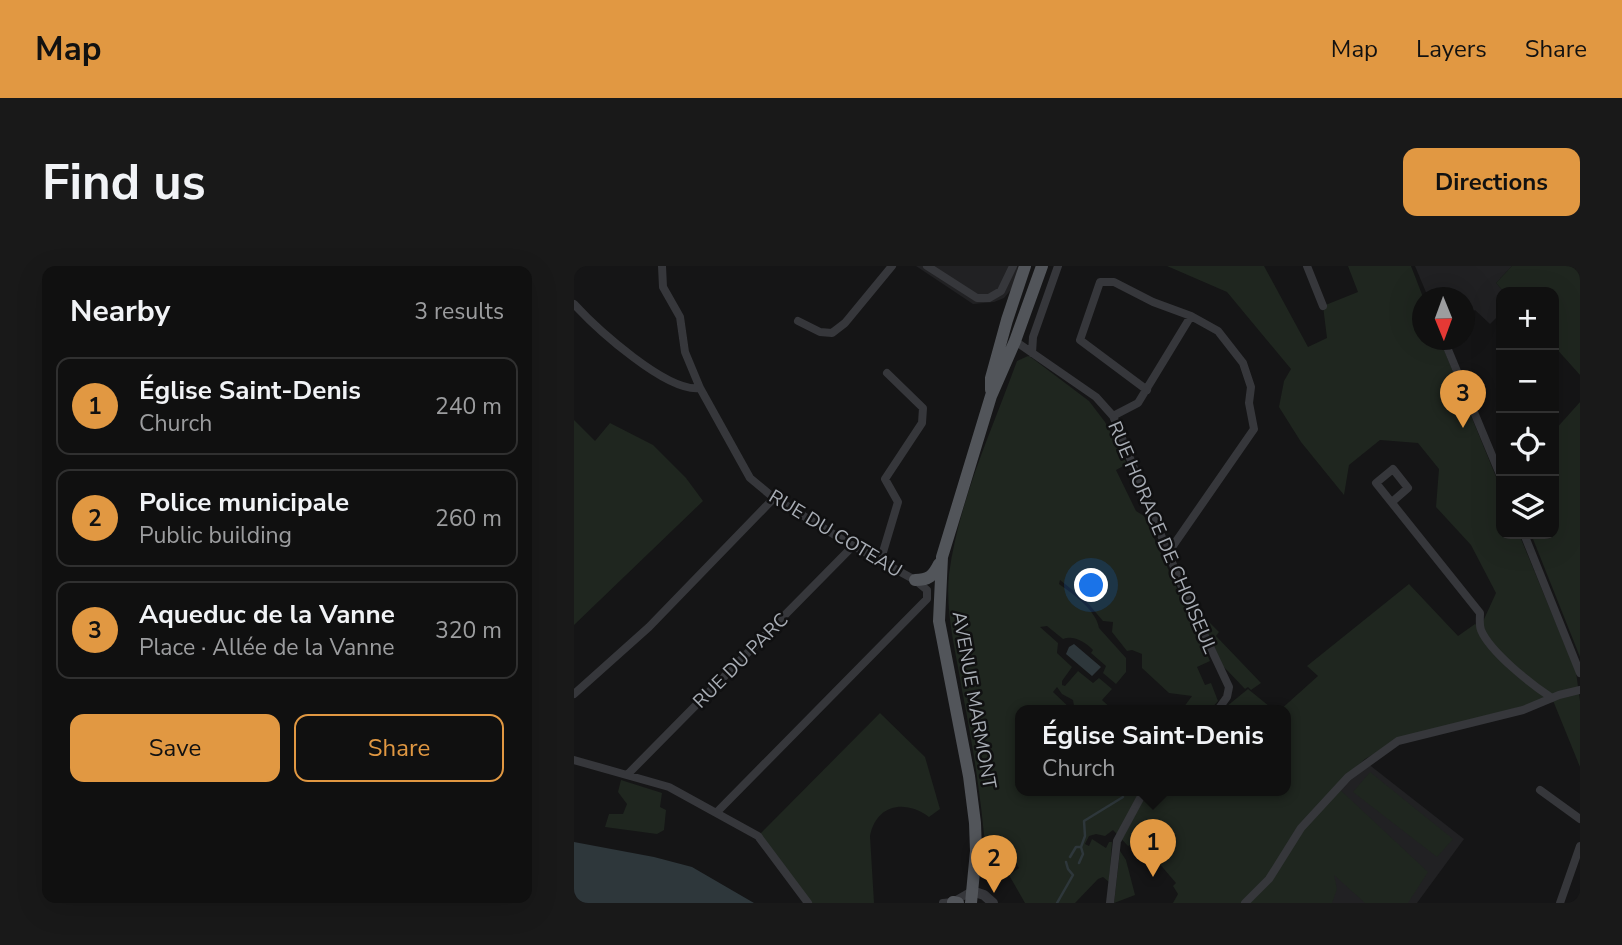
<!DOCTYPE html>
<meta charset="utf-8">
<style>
:root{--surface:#101010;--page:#191919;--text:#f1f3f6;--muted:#9c9d9f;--line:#303030;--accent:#e19842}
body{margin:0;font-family:"Nunito Sans",sans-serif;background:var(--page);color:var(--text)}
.controls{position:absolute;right:21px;top:21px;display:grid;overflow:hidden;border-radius:14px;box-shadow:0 7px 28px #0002}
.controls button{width:63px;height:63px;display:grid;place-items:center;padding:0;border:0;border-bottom:2px solid var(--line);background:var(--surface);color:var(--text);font:35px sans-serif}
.compass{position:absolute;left:838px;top:21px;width:63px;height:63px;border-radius:50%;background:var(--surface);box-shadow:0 7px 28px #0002;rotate:179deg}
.you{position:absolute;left:518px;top:320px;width:24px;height:24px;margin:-18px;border:5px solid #fff;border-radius:50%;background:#1a73e8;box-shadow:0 0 0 10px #1a73e833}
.badge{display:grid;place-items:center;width:46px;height:46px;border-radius:50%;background:var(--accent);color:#111;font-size:23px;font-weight:700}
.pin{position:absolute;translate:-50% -58px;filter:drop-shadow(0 2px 4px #0008)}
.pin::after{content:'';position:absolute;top:37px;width:24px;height:21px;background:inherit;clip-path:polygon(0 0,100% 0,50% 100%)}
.popup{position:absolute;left:441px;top:439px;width:276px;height:91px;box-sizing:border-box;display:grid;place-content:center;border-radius:14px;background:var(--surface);filter:drop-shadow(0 2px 5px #0005);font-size:23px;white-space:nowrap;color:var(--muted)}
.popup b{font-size:26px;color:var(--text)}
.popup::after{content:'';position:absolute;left:50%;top:100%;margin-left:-14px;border:14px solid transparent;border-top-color:var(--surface)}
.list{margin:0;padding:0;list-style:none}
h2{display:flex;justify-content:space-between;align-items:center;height:91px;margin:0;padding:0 28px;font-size:30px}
h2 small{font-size:23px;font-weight:400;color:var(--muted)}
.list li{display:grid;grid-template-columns:46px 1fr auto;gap:21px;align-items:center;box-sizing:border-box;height:98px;margin:0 14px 14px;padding:0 14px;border:2px solid var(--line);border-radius:14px}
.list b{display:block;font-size:26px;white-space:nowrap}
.list p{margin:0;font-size:23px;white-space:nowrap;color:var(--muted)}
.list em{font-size:23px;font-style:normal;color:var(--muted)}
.actions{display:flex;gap:14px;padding:21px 28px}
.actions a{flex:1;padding:16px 0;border:2px solid var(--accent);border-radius:14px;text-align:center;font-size:24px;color:var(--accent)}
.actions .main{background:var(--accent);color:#111}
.icon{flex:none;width:38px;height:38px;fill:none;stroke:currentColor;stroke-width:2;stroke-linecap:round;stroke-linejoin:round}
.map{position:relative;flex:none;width:1006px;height:637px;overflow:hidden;border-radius:14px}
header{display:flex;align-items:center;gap:42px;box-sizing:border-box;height:98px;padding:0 35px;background:var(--accent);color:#111}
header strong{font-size:33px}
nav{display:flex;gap:38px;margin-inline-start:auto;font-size:24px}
.intro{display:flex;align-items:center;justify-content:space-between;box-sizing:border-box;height:168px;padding:0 42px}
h1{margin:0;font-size:49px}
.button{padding:18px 32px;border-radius:14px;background:var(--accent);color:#111;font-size:24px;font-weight:700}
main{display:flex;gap:42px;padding:0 42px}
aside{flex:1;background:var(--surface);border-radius:14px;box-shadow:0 7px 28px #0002}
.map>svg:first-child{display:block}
.built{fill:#212123}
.green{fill:#1f261f}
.water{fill:#2e373b}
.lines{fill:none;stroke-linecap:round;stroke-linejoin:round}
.stream{stroke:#2e373b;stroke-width:2.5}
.minor{stroke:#36373b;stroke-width:8}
.tertiary{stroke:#36373b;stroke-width:10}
.primary{stroke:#52555a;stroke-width:12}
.labels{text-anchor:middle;stroke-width:5;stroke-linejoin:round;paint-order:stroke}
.street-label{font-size:19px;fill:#a8adb5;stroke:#101011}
</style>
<header>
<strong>Map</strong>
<nav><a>Map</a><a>Layers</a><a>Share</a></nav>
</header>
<div class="intro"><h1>Find us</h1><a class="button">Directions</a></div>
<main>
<aside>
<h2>Nearby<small>3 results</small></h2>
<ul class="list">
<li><span class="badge">1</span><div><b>Église Saint-Denis</b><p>Church</p></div><em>240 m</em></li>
<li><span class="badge">2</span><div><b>Police municipale</b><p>Public building</p></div><em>260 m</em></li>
<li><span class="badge">3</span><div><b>Aqueduc de la Vanne</b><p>Place · Allée de la Vanne</p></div><em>320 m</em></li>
</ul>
<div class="actions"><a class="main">Save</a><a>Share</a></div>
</aside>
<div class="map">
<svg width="1006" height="637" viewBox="0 0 1006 637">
<rect width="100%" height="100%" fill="#151516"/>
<path class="built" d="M 342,0 L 444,0 L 441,19 L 430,32 L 420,36 L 399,38 Z
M 841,0 L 938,0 L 922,17 L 930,26 L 927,26 L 927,47 L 916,58 L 901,44 L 891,51 L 890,32 L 854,31 Z
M 793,497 L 890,573 L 843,637 L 673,637 L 733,558 Z"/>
<path class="green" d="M 593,0 L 690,0 L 734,81 L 753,72 L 749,40 L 784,26 L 774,0 L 837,0 L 849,31 L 848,74 L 866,74 L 927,223 L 927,268 L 945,268 L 1002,406 L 1006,435 L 1006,501 L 978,432 L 824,475 L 791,493 L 762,520 L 854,606 L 834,637 L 791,637 L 760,609 L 763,623 L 758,637 L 599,637 L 604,628 L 599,620 L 602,617 L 578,589 L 581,586 L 565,574 L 554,580 L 539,564 L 531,570 L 522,568 L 515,570 L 511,578 L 515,580 L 518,573 L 532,582 L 535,576 L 538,576 L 535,616 L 529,611 L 524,613 L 501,637 L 451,637 L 435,609 L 445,602 L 437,588 L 416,603 L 412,593 C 408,536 399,480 388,424 C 382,386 371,347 375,308 C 385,234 418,164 443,95 L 454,90 L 458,92 L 515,135 L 531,156 L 553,198 L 542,204 L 562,245 L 570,250 L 636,395 L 623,401 L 631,419 L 637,417 L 644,435 L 635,445 L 607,445 L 618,430 L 595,427 L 568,402 L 568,388 L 558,384 L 553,385 L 538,366 L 539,356 L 529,355 L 512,335 L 486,314 L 485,318 C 499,328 522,344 525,362 L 552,392 L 552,406 L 542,418 L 529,407 L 532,400 L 517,387 L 519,384 C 511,376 500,369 489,373 L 473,360 L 466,361 L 484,377 L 483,387 L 498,401 L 488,415 L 488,419 L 491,420 L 504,405 L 519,417 L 525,412 L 538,423 L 528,434 L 540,445 L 508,445 L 500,440 L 499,434 L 488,428 L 483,421 L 479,426 L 499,445 L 446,445 L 446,525 L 712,525 L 712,445 L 705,445 L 744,410 L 733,400 L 835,318 L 884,370 L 901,358 L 906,362 L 922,327 L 897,279 L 862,241 L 865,203 L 844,177 L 806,174 L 775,199 L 770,229 L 727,176 L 705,141 L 710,115 L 717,103 L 653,26 Z
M 938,0 L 1006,0 L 1006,109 L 980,80 L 980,26 L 930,26 L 922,17 Z
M 1006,136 L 1006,391 L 957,268 L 980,268 L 980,165 Z
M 0,154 L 21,175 L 36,157 L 79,179 L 112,212 L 129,235 L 0,359 Z
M 632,353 L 645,366 L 642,370 L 687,417 L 677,424 L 674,421 L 671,423 L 649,400 L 629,356 Z
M 674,423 L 701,445 L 647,445 Z
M 306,447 L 351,491 L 366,543 L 355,551 C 332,534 303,537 296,570 L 300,637 L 234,637 L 184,570 Z
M 796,506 L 879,573 L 863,591 L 779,526 Z
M 47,514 L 88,527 L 86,541 L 92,544 L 90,564 L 83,568 L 31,561 L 35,548 L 49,548 L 53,538 L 44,526 Z
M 546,585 L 552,594 L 561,629 L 540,637 Z"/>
<path class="water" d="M 500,378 L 527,401 L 518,410 L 492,388 L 495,381 Z
M 0,576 L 80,591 L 118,601 L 180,637 L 0,637 Z"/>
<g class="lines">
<path class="stream" d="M 496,591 L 502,581 L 507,581 L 511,570 L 510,555 L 549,531
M 505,597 L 509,588 L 507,581
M 483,637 L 499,609 L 494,603 L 492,596"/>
<path class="minor" d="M 88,0 L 89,21 L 106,51 L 111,86 L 126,122 L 176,212 L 200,232 L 274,277 L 341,314 L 353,324 L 353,333 L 350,336 L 143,546
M 353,0 L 403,32 L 415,32 L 427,25 L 439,0
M 733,0 L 749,40
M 0,38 C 22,62 93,127 126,122
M 224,55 L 246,66 L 258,67 L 271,57 L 318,0
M 870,74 L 927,211
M 441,75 L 522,131 L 539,150 L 608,321 L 655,421 L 653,431 L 643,445
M 458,87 L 459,71 L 484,0
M 573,124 L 506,74 L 526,16 L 540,16 L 579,36 L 617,50 L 644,65 L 669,97 L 677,121 L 675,137 L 680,163 L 594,287
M 539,150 L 564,137 L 617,50
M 818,236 L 834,222 L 819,203 L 802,217 L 906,347 C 906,352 905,359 907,364 C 916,386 958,419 978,432
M 950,268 L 1006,407
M 306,296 L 324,236 L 311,213 L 348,157 L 349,142 L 313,107
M 0,428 L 75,361 L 200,232
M 0,494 L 95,521 L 184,570 L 234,637
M 54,508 L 279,280
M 966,524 L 1006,553
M 369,637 L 379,636 L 398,625
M 536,637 L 543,575 L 570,525
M 671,637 L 695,613 L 727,562 L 774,511 L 824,475 L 949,444 L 985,429 L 1006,424
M 986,637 L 1006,580"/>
<path class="tertiary" d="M 398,625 L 410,629 L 419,637"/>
<path class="primary" d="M 417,124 L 417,112 L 433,54 L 451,0
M 341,314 C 355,314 359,310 365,298
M 379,636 L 384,637
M 397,637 L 402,585 L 401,557 L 395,510 L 365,355 L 368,291 L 417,130 L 441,75 L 468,0"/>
</g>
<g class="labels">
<g class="street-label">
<text transform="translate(262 267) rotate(31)" y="7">RUE DU COTEAU</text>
<text transform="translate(589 271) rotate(67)" y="7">RUE HORACE DE CHOISEUL</text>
<text transform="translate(166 394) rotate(-45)" y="7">RUE DU PARC</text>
<text transform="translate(401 434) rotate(80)" y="7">AVENUE MARMONT</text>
</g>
</g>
</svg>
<div class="controls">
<button>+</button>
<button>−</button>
<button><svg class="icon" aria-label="locate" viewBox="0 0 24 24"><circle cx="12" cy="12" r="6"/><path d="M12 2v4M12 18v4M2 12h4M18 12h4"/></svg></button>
<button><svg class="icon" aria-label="layers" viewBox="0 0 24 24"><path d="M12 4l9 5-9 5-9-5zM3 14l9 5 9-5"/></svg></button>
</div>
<svg class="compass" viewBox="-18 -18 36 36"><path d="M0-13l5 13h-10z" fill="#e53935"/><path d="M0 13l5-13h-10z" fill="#9c9d9f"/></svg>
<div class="you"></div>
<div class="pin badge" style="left:579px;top:611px">1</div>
<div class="popup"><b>Église Saint-Denis</b>Church</div>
<div class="pin badge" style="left:420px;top:627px">2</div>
<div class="pin badge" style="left:889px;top:162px">3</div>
</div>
</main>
